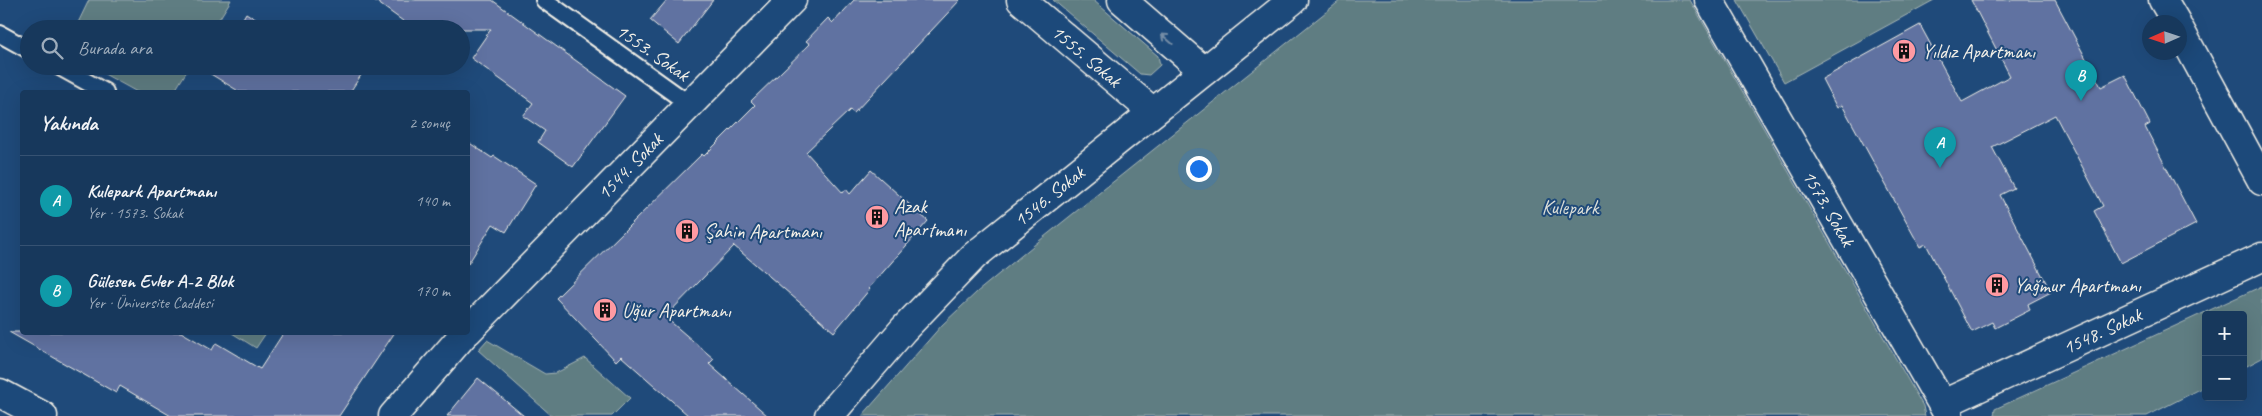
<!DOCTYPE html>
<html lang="tr">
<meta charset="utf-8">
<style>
:root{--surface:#17385c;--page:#203f62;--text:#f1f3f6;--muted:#9eacbb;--line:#365272;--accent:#ea580c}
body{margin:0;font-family:Caveat,sans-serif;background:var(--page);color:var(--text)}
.controls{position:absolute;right:15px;bottom:15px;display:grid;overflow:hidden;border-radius:5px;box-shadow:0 5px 20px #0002}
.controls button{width:45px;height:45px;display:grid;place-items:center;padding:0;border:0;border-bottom:1px solid var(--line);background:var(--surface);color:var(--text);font:25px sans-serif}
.compass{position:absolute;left:2142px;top:15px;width:45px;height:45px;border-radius:50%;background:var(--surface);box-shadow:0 5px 20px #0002;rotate:267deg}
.you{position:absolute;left:1198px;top:168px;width:18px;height:18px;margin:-12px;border:4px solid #fff;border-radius:50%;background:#1a73e8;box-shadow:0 0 0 8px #1a73e833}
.badge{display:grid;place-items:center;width:32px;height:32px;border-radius:50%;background:var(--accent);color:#fff;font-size:16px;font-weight:700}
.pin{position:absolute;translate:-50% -41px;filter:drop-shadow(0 1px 2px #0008)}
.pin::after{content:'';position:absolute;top:26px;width:18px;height:15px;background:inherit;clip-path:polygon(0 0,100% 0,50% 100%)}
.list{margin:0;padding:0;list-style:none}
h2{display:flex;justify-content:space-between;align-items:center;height:65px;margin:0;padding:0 20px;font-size:21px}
h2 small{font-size:16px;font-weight:400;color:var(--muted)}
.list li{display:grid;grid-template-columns:32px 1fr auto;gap:15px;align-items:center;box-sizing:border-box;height:90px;padding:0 20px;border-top:1px solid var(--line)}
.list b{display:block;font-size:19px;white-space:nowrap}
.list p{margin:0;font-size:16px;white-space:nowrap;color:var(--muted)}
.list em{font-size:16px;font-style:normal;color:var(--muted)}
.icon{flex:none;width:28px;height:28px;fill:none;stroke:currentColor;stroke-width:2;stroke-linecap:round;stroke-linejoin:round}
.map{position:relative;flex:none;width:2262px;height:416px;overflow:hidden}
.search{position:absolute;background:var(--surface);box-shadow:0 5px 20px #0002;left:20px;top:20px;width:450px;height:55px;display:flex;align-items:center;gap:12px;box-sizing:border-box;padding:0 18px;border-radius:28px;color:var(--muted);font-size:19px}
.panel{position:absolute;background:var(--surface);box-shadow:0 5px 20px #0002;left:20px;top:90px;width:450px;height:245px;border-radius:5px}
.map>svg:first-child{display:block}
.green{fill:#5e7d82;stroke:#a9b7b5}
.building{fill:#6072a1;stroke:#f4f1e8}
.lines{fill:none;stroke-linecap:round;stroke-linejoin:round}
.lane-casing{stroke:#f4f1e8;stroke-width:20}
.street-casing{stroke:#f4f1e8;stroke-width:31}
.secondary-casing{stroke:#f4f1e8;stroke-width:31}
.lane{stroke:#1f4a7a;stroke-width:16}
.street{stroke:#1f4a7a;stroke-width:28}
.secondary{stroke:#1f4a7a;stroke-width:28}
.oneway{stroke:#748da6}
.labels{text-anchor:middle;stroke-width:4;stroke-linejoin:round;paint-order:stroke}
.poi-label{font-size:20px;fill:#f4f1e8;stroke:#1f4a7a;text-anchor:start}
.street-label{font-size:20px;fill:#f4f1e8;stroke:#1f4a7a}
.park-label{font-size:20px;fill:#dee0d9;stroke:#1f4a7a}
</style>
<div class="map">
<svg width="2262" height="416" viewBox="0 0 2262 416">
<rect width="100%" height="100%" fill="#1f4a7a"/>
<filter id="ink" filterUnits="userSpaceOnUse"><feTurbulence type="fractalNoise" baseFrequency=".02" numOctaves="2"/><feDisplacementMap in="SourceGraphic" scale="10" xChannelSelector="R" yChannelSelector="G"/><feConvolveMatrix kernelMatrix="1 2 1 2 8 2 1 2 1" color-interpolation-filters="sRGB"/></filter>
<g filter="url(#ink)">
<path class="green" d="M 89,0 L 231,0 L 213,29 L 75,29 Z
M 1053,0 L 1093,0 L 1158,56 L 1160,65 L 1149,75 L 1140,74 Z
M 1341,0 L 1690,0 L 1923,406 L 1925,416 L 862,416 L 942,325 L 977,292 L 1044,237 Z
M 1737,0 L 1934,0 L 1784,82 Z
M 90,66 L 190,66 L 174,92 L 137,92 Z
M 2262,286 L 2262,358 L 2243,368 L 2243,315 L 2206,315 L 2206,386 L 2147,416 L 1994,416 L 1995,409 Z
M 232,333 L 266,333 L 256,348 Z
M 487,340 L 545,374 L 556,373 L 585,358 L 630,398 L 612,416 L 552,416 L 478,350 Z"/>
<path class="building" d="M 374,0 L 492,0 L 625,96 L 573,167 L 538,142 L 545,131 L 523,116 L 533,103 L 471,58 L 491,29 L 414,29 Z
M 667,0 L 713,0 L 679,44 L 650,20 Z
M 854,0 L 960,0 L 854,113 L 850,110 L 806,152 L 843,193 L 846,189 L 850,194 L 871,170 L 928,221 L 869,288 L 870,289 L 834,332 L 734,246 L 665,317 L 714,359 L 709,364 L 768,416 L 689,416 L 621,356 L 616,361 L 556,298 L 702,154 L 704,156 L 755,105 L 751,101 L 810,44 L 806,41 L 828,18 L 833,23 Z
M 1971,0 L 2055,0 L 2101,87 L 2125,75 L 2150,124 L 2145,127 L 2196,224 L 2121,263 L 2094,211 L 2103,206 L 2055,115 L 1992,147 L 2014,188 L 2000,195 L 2051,292 L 2028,304 L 2030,310 L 1995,328 L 1992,322 L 1972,332 L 1926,244 L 1920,247 L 1842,105 L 1837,108 L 1822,79 L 1920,25 L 1962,102 L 2010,76 Z
M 246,13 L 271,29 L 237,29 Z
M 213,66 L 367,66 L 350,92 L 240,92 L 209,73 Z
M 468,142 L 492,158 L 494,156 L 536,184 L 506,232 L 493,224 L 468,264 Z
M 9,332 L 181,332 L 212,350 L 216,343 L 260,369 L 284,332 L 395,332 L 339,416 L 171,416 L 120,386 L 116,393 Z
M 478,378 L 524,416 L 447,416 Z"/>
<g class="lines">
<g class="lane-casing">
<path id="lane" d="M 544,0 L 689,104
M 0,34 L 29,50
M 58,66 L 105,92"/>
</g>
<g class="street-casing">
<g id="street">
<path id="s1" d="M 1021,0 L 1153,112"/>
<path d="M 1122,0 L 1204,71"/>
<path id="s2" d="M 1709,0 L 1949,416"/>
<path id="s3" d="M 468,331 L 792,0"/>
<path d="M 0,393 L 43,416"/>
<path id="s4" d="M 1943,404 L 2262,257"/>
<path d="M 393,416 L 466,332"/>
<path id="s5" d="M 829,416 L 903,330 L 974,256 L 1293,0"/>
</g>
</g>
<g class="secondary-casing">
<path id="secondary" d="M 2163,0 L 2176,22
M 2180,30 L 2262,181"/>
</g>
<use href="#lane" class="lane"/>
<use href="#street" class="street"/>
<use href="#secondary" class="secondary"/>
</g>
<defs><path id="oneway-shaft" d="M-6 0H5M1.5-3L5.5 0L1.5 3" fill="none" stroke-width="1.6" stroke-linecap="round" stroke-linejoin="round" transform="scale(1.25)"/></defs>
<use class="oneway" href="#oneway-shaft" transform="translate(1167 39) rotate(-139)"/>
</g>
<defs>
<g id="building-disc" transform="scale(1.25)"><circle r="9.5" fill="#ff9aa2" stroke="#1f4a7a"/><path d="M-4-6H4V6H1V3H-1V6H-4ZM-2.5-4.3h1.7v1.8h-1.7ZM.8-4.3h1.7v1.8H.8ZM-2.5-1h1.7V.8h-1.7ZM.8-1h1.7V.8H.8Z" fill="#111"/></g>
</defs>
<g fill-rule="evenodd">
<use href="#building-disc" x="1904" y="51"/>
<use href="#building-disc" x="877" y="217"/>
<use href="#building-disc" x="687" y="231"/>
<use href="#building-disc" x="1997" y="285"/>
<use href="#building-disc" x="605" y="310"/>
</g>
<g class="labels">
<g class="poi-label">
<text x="1922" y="58">Yıldız Apartmanı</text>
<text x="894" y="213">Azak<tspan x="894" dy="23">Apartmanı</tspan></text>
<text x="704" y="238">Şahin Apartmanı</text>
<text x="2014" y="292">Yağmur Apartmanı</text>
<text x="622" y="317">Uğur Apartmanı</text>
</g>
<g class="street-label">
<text transform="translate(653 52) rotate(35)" y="7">1553. Sokak</text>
<text dy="7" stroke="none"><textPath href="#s1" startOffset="86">1555. Sokak</textPath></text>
<text dy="7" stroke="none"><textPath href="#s3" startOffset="231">1544. Sokak</textPath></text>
<text dy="7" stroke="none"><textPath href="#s5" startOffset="312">1546. Sokak</textPath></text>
<text dy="7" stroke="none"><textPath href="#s2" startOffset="240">1573. Sokak</textPath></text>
<text dy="7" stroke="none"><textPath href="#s4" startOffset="175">1548. Sokak</textPath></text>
</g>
<g class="park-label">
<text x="1570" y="214">Kulepark</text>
</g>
</g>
</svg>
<div class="controls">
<button>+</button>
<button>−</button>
</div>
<svg class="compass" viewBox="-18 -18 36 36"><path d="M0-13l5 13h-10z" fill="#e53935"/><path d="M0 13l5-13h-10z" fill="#9eacbb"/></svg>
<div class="you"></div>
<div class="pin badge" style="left:1940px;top:168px;background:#0f9aa8">A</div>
<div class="pin badge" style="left:2081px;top:101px;background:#0f9aa8">B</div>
<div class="search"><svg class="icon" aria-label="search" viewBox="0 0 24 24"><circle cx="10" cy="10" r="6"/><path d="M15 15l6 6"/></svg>Burada ara</div>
<section class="panel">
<h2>Yakında<small>2 sonuç</small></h2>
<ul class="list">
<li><span class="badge" style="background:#0f9aa8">A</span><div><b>Kulepark Apartmanı</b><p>Yer · 1573. Sokak</p></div><em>140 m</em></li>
<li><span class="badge" style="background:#0f9aa8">B</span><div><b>Gülesen Evler A-2 Blok</b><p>Yer · Üniversite Caddesi</p></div><em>170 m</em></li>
</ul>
</section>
</div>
